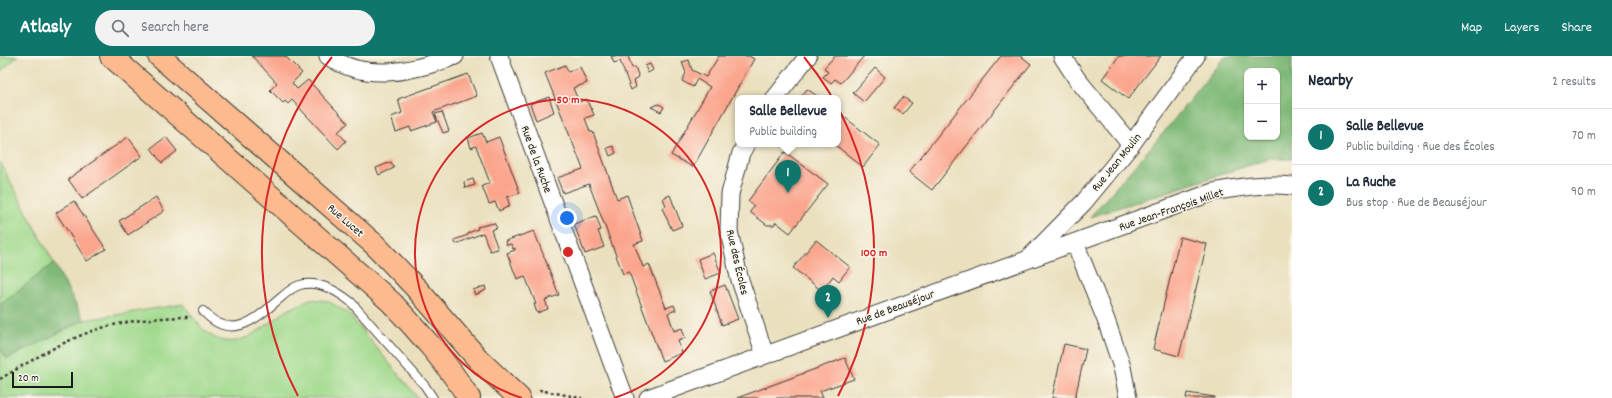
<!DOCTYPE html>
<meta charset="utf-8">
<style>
:root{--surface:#fff;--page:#f2f2f3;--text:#1f2937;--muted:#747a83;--line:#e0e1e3;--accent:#0f766e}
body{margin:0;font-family:Dekko,sans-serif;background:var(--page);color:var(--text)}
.controls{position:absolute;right:12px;top:12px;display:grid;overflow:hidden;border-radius:8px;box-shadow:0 1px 3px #0004}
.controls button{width:36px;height:36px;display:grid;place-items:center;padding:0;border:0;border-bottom:1px solid var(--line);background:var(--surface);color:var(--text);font:20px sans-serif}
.scale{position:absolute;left:12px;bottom:10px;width:61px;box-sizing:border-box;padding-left:4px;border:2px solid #1c1c1c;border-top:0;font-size:11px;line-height:14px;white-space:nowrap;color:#1c1c1c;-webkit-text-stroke:3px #fbf7ec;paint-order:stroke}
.you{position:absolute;left:567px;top:162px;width:14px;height:14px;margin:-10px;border:3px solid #fff;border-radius:50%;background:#1a73e8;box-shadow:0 0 0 6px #1a73e833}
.badge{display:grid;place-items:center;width:26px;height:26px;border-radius:50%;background:var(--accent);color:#fff;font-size:13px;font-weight:700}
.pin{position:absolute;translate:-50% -33px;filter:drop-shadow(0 1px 2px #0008)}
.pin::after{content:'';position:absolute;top:21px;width:14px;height:12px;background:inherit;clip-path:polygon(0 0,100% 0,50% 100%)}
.popup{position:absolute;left:735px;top:39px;width:106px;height:52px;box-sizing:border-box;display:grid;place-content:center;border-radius:8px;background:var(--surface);filter:drop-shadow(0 1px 3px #0005);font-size:13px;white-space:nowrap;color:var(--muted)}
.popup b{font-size:15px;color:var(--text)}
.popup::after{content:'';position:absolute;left:50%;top:100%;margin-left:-8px;border:8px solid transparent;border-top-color:var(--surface)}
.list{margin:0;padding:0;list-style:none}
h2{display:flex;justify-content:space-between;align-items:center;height:52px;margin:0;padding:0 16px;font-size:17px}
h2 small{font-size:13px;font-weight:400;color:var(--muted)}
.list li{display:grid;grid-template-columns:26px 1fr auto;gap:12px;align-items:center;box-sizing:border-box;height:56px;padding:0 16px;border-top:1px solid var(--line)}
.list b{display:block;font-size:15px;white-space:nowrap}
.list p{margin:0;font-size:13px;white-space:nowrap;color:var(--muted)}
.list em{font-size:13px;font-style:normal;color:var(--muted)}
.icon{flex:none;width:22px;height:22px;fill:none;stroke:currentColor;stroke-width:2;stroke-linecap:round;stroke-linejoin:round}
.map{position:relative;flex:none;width:1292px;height:342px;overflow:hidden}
header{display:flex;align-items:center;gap:24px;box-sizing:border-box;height:56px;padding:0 20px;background:var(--accent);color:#fff}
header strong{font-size:19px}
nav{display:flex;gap:22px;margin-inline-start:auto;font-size:14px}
.search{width:280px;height:36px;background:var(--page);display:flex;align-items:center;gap:10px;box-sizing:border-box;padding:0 14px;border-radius:22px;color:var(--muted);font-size:15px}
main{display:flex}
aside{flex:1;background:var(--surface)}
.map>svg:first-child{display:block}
.green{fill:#9fd98b;stroke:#5e7a54}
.forest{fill:#7fb977;stroke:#4e6a4a;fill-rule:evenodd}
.building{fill:#fba58d}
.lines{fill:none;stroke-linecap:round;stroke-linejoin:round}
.service-casing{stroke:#3b3934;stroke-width:10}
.minor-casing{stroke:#3b3934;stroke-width:19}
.primary-casing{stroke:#3b3934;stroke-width:24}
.path{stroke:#3b3934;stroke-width:2.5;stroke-dasharray:3 3;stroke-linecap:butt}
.service{stroke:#fff;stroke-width:8}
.minor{stroke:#fff;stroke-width:17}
.primary{stroke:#fcba8e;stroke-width:22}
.ring{fill:none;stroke:#d62828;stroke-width:2}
.labels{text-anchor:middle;stroke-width:3;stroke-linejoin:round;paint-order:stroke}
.street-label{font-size:12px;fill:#1c1c1c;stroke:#fbf7ec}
.centre{fill:#d62828;stroke:#fbf7ec;stroke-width:2}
.ring-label{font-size:12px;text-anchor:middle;font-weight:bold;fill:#d62828;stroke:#fbf7ec;stroke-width:3;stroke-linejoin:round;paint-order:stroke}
</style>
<header>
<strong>Atlasly</strong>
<div class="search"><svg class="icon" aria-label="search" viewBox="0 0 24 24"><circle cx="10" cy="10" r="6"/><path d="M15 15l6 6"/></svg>Search here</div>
<nav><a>Map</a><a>Layers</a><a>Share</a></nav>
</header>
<main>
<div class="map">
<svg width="1292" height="342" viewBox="0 0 1292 342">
<rect width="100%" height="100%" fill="#fbf7ec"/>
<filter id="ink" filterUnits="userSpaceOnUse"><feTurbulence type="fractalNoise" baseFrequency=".025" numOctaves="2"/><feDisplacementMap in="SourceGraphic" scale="8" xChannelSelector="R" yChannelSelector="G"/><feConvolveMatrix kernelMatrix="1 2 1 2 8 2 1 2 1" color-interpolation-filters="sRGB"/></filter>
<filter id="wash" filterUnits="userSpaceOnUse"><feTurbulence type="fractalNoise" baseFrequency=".012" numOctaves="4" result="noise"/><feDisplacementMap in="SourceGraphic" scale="16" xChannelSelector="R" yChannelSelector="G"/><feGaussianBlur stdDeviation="0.9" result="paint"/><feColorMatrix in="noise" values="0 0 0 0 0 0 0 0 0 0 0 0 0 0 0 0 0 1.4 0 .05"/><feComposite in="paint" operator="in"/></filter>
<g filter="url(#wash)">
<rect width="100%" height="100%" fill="#eae0be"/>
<path class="green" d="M 0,0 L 18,0 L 0,16 Z
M 0,106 L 54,207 L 0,249 Z
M 310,243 L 328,245 L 348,257 L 418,342 L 0,342 L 0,291 L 7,303 L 84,264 L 183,248 C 191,257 199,271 209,278 C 237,300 265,268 288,254 C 295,250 303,247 310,243 Z"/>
<path class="forest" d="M 1225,0 L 1292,0 L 1292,103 L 1269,103 L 1090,161 L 1164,76 ZM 1247,15 L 1277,15 L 1277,81 L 1247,81 Z
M 54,207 L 84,264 L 7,303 L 0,291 L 0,249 Z"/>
<g id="blocks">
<path class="building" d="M 252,0 L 285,0 L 302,17 L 292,27 L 297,33 L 308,24 L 348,67 L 338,76 L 346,85 L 338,93 L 292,44 L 288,48 L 285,45 L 283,47 L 270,34 L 277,27 Z
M 611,0 L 628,0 L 632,12 L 635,11 L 639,21 L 634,24 L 636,31 L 631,34 L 620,5 L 614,7 Z
M 719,0 L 749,0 L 754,3 L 693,111 L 671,99 L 710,31 L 697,23 L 693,31 L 682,25 L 686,17 L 682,6 L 689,4 L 692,14 L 706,21 Z
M 835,0 L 864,0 L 841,27 L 835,23 L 831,27 L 823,21 L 828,16 L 824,12 Z
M 1001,0 L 1021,0 L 1031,8 L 932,134 L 909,116 Z
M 1119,0 L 1161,0 L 1128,43 L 1102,23 Z
M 650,8 L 653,14 L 648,17 L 645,10 Z
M 565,9 L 568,16 L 580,11 L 587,27 L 573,32 L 579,46 L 587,43 L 590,52 L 591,52 L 594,59 L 585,62 L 590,76 L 593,76 L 617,143 L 627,139 L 643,185 L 634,188 L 643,211 L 649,208 L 666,252 L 674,249 L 676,254 L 668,257 L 674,275 L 682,272 L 685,282 L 678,285 L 682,297 L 662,305 L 629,216 L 623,218 L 589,128 L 563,137 L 557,122 L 583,113 L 545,17 Z
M 875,12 L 885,21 L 864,46 L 853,37 Z
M 468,18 L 477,40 L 433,56 L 437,66 L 411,75 L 410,71 L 396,76 L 391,61 L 402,57 L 398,43 Z
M 807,33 L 820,42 L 800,42 Z
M 549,41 L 554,56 L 536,64 L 530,48 Z
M 903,41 L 912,47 L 903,58 L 894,52 Z
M 659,48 L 664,51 L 661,56 L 651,51 Z
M 442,56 L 449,75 L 443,77 L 435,58 Z
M 838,56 L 880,89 L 863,111 L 834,88 L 838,88 Z
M 482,77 L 486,86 L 499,81 L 520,137 L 507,141 L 510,150 L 499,155 L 495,146 L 489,148 L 482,130 L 490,127 L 476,90 L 471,92 L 468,82 Z
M 128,81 L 142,100 L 82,143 L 68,123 Z
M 166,81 L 177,95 L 162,107 L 151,92 Z
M 613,90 L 616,97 L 610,100 L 607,92 Z
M 785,96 L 828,128 L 790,177 L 776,166 L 774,169 L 767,169 L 750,156 L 754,150 L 748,145 Z
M 391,106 L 394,112 L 379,119 L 376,112 Z
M 473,123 L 475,129 L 465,132 L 464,126 Z
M 670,139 L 682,170 L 672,174 L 662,152 L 666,150 L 663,142 Z
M 156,141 L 164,155 L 128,179 L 119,165 Z
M 74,145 L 106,193 L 87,205 L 56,157 Z
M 596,160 L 601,174 L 598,175 L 604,191 L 585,198 L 574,168 Z
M 494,167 L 497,172 L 491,174 L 498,193 L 490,195 L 483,177 L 456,188 L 454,184 L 468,179 L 468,177 L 478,173 L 477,171 Z
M 534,175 L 559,239 L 545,244 L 548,253 L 537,257 L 534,248 L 536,248 L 525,220 L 517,223 L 507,197 L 515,194 L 515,192 L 513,193 L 511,188 L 507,189 L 505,185 Z
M 1180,181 L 1207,188 L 1179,300 L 1153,293 Z
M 816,184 L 850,211 L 839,225 L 833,220 L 822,235 L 793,212 Z
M 713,197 L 721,217 L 705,223 L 698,203 Z
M 725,229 L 738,263 L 722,269 L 710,235 Z
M 485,230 L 486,234 L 475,239 L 473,234 Z
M 1064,288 L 1086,293 L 1075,342 L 1052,342 Z
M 845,302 L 854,323 L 820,335 L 823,342 L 737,342 Z
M 1187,337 L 1215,341 L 1215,342 L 1186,342 Z"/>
</g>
</g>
<g filter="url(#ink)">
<use href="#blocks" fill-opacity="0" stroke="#3b3934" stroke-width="1"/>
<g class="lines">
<g class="service-casing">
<path id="service" d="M 203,255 C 230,285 253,266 278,244 C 284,239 292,231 300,229 C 319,224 337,235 351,246 L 425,330 L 433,342"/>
</g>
<g class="minor-casing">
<path id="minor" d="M 328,0 C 366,27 415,15 455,0
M 499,0 L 625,342
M 1062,0 L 1077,23 L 1131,89
M 775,42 L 808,0
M 746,88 L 741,97 L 730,138 L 729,175 L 739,221 L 765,299
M 1075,187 L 1106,264 L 1122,311 L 1128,342
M 1030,201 L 1084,146 L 1131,89 L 1196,0
M 648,342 L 1213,136 C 1240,131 1265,127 1292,130"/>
</g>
<g class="primary-casing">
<path id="primary" d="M 111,0 L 391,246 C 419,276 447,307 469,342
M 159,0 L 375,189 L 416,232 L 479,304 L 519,342"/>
</g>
<path class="path" d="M 0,323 C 32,304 69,281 105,271 C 132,264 162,261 191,261
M 539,334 L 582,342"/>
<use href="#service" class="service"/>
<use href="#minor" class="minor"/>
<use href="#primary" class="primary"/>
</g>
</g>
<g class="ring">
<path d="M522 342A153 153 0 1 1 614 342"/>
<path d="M298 340A306 306 0 0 1 332 1M804 1A306 306 0 0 1 838 340"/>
</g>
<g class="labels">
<g class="street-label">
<text transform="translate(537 103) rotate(70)" y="4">Rue de la Ruche</text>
<text transform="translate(1116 106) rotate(-51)" y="4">Rue Jean Moulin</text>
<text transform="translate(1171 153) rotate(-19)" y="4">Rue Jean-François Millet</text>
<text transform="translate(346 164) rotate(41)" y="4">Rue Lucet</text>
<text transform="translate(738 206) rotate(77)" y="4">Rue des Écoles</text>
<text transform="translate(895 251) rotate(-20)" y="4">Rue de Beauséjour</text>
</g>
</g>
<circle cx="568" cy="196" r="6" class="centre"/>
<g class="ring-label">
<text x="568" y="47">50 m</text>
<text x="874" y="200">100 m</text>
</g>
</svg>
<div class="controls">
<button>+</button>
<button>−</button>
</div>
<div class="scale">20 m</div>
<div class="you"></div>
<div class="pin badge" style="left:788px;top:137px">1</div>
<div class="popup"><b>Salle Bellevue</b>Public building</div>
<div class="pin badge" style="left:828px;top:262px">2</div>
</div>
<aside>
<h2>Nearby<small>2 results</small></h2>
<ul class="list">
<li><span class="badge">1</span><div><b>Salle Bellevue</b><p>Public building · Rue des Écoles</p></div><em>70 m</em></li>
<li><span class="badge">2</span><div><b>La Ruche</b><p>Bus stop · Rue de Beauséjour</p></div><em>90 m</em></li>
</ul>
</aside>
</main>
